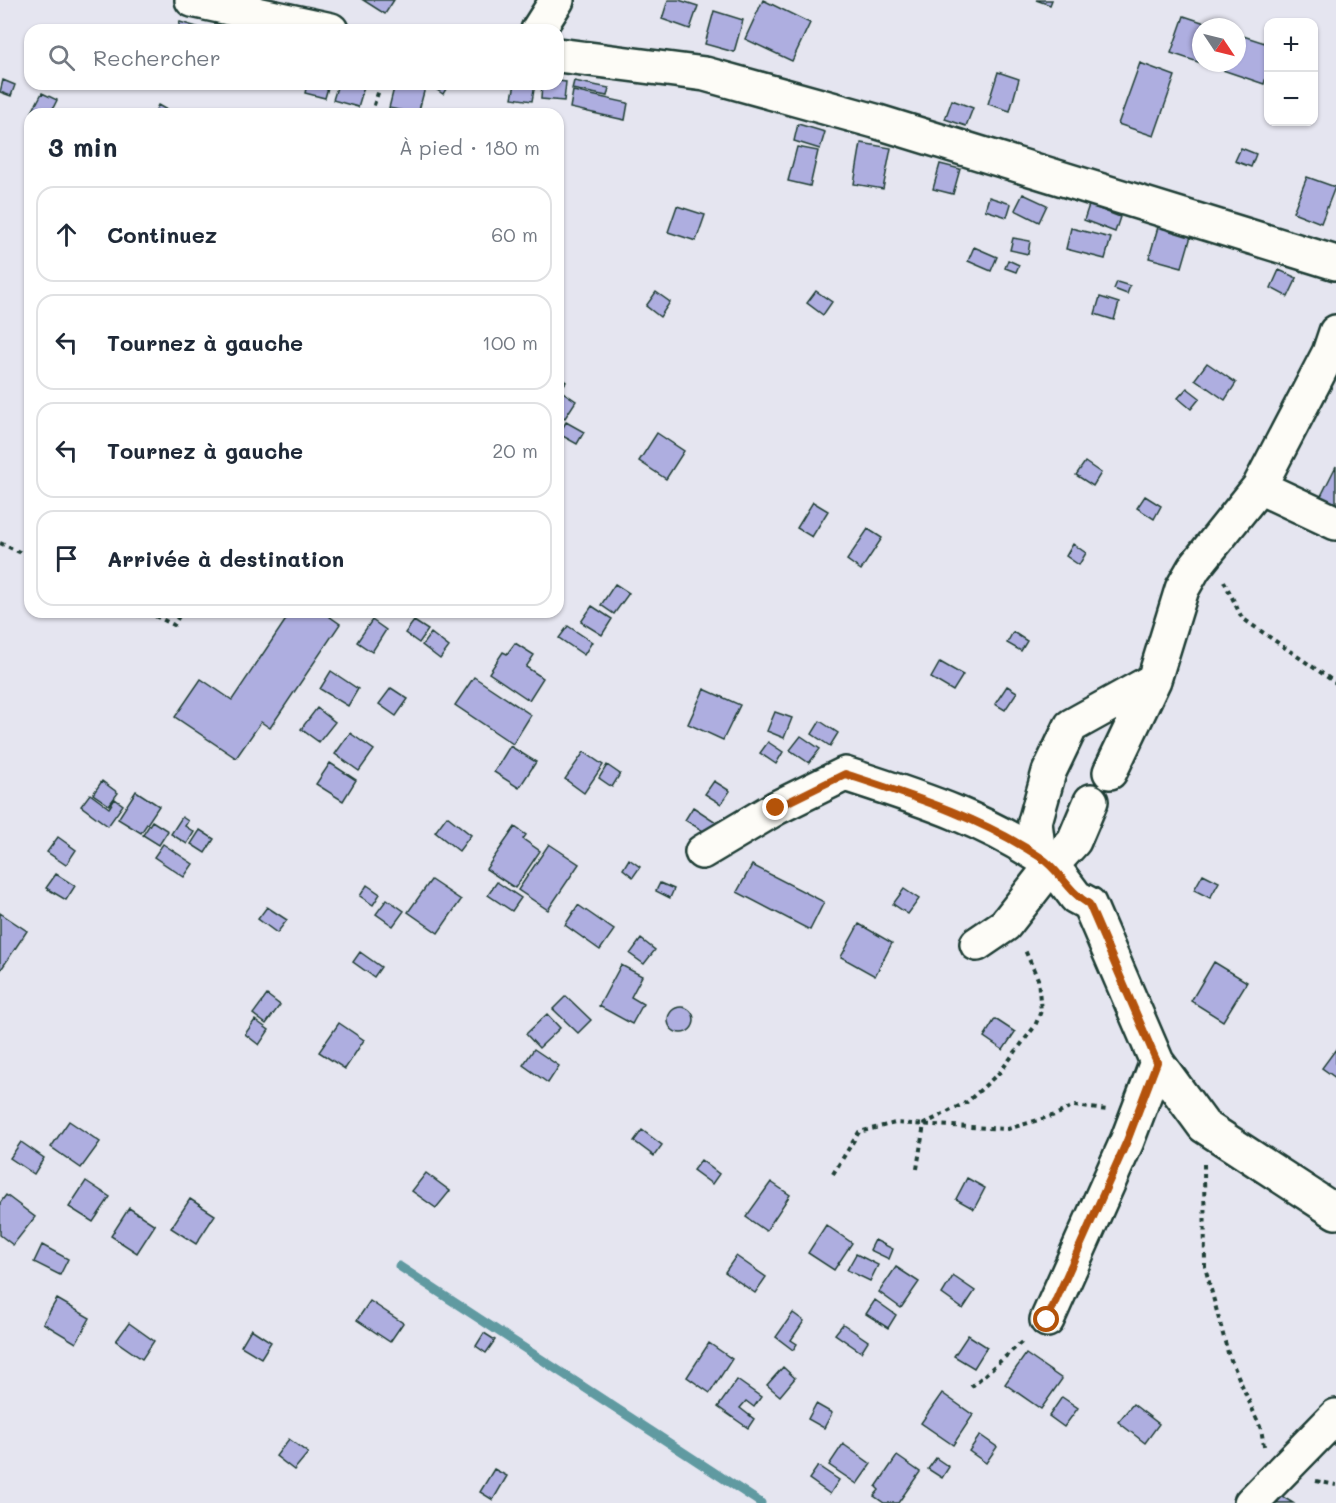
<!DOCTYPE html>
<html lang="fr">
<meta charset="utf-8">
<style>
:root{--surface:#fff;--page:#f2f2f3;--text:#1f2937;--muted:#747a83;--line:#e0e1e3}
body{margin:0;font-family:Mali,sans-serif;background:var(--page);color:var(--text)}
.controls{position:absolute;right:18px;top:18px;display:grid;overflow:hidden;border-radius:12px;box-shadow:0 2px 4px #0004}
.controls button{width:54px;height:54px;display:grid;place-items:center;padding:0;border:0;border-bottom:2px solid var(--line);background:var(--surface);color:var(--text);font:30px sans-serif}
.compass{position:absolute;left:1192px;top:18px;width:54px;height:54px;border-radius:50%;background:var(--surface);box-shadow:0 2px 4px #0004;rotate:125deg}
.stop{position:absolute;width:18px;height:18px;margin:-14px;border:4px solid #b45309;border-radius:50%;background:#fff}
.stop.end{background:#b45309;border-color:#fff;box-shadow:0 2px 6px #0008}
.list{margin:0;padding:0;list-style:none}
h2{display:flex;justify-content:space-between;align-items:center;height:78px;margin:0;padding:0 24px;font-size:26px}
h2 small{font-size:20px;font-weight:400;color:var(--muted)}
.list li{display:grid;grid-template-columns:39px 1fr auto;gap:18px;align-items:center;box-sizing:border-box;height:96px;margin:0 12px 12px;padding:0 12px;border:2px solid var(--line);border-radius:18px}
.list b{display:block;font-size:22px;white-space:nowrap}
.list em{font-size:20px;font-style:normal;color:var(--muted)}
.icon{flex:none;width:33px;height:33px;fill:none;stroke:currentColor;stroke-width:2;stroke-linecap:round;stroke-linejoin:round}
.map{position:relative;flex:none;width:1336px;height:1503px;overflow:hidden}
.search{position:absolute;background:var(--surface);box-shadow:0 2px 4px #0004;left:24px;top:24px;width:540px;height:66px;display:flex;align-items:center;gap:15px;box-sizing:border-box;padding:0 21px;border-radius:18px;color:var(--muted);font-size:22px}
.panel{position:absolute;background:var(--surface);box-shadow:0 2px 4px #0004;left:24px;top:108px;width:540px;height:510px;border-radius:18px}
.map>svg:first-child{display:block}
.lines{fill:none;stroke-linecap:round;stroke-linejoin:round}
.stream{stroke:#609aa1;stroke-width:9}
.building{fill:#aeaee0;stroke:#1f3d34;stroke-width:1.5}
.minor-casing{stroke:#1f3d34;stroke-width:38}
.path{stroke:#1f3d34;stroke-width:4;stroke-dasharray:4.5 4.5;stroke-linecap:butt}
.minor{stroke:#fdfcf7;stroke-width:33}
.route{stroke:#b45309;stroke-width:8}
</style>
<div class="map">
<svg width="1336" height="1503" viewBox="0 0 1336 1503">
<rect width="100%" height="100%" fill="#e5e5f0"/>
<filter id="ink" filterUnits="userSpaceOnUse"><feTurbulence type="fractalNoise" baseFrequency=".0167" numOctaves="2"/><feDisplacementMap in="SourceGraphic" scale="12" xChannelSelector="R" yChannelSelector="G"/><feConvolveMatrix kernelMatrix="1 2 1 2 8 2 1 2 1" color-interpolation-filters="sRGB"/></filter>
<g filter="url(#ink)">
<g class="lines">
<path class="stream" d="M 399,1266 L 761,1503"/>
</g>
<path class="building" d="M 363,0 L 394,0 L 385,14 Z
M 668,0 L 679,0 L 698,6 L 690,29 L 662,19 Z
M 763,0 L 810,23 L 792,61 L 745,39 Z
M 1036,0 L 1052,0 L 1050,5 Z
M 714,11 L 743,20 L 734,52 L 705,44 Z
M 1184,16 L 1217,27 L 1201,27 L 1201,63 L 1171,53 Z
M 180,22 L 207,30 L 177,30 Z
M 1237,34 L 1268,44 L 1268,71 L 1264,84 L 1202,63 L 1237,63 Z
M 1140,63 L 1175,76 L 1154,136 L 1118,124 Z
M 998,72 L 1019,79 L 1010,111 L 988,104 Z
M 3,80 L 15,85 L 11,96 L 0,92 Z
M 558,81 L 566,82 L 564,101 L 541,99 L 542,84 L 558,84 Z
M 574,81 L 609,88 L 607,96 L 572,89 Z
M 307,84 L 329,84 L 325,98 L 305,93 Z
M 338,84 L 365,84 L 358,107 L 333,100 Z
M 395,84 L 426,84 L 418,114 L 389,108 Z
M 432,84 L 449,84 L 443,94 L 431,86 Z
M 515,84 L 535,84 L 532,101 L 512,98 Z
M 573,91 L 628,103 L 625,120 L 570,108 Z
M 42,93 L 57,100 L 50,114 L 35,114 L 32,112 Z
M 952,100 L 973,108 L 966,126 L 945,119 Z
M 158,105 L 174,114 L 154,114 Z
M 798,124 L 825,132 L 820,149 L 794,141 Z
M 861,143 L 891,148 L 883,189 L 854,184 Z
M 797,147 L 818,151 L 810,186 L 788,181 Z
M 1241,148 L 1256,154 L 1251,167 L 1235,161 Z
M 940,164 L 960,169 L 953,194 L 933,189 Z
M 1307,177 L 1335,187 L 1321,223 L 1293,212 Z
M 1023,194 L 1047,205 L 1039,222 L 1015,210 Z
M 989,197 L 1011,204 L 1007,217 L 985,210 Z
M 1089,205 L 1120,217 L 1115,232 L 1084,220 Z
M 677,206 L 705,215 L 696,241 L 668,232 Z
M 1158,227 L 1191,236 L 1182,267 L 1149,258 Z
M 1071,228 L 1111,238 L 1105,259 L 1066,249 Z
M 1013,238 L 1030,241 L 1028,254 L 1010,250 Z
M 974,247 L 997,257 L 991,271 L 968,261 Z
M 1008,260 L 1019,265 L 1016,272 L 1005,268 Z
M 1279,270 L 1297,278 L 1288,297 L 1271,288 Z
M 1117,282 L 1130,286 L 1127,294 L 1114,289 Z
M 816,291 L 832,302 L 823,315 L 807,303 Z
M 656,292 L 670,302 L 660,317 L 646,306 Z
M 1100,297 L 1119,303 L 1114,320 L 1095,314 Z
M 1207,363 L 1236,383 L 1225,400 L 1195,379 Z
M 558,376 L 566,382 L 560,390 L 576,401 L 565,418 L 558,413 Z
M 1187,388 L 1200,398 L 1191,409 L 1178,398 Z
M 566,422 L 584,432 L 577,444 L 559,434 Z
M 657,433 L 684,451 L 666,479 L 639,461 Z
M 1085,462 L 1101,473 L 1093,486 L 1076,475 Z
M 1336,466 L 1336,505 L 1320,498 Z
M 1145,496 L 1161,506 L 1154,519 L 1137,508 Z
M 813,502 L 828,511 L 812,537 L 797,528 Z
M 868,529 L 882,538 L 861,570 L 847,560 Z
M 1073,544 L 1086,553 L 1079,565 L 1066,556 Z
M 615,584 L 629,593 L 614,614 L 601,605 Z
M 592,606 L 612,619 L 602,635 L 581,622 Z
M 291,612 L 323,612 L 340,624 L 270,728 L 261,722 L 236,758 L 175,717 L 201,679 L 232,700 Z
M 372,620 L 386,630 L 372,652 L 357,642 Z
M 414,621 L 428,630 L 419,643 L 405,633 Z
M 568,626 L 592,642 L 584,655 L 559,638 Z
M 1013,632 L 1027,641 L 1021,651 L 1007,643 Z
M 431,633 L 449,647 L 440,659 L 422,645 Z
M 515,643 L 534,655 L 526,667 L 543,678 L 529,700 L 489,673 L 503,652 L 507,654 Z
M 940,662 L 963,675 L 953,691 L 931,678 Z
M 331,671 L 358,689 L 348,706 L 320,689 Z
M 474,677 L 531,715 L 513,744 L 455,705 Z
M 1007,686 L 1017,692 L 1005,710 L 995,704 Z
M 391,688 L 408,699 L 396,716 L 379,704 Z
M 704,689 L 740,705 L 723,740 L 688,724 Z
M 317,708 L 335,722 L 319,742 L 301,729 Z
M 775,712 L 792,718 L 784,738 L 767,731 Z
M 820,721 L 838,733 L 830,746 L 812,734 Z
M 350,733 L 374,750 L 359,771 L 335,754 Z
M 801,736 L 820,749 L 809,763 L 790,750 Z
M 768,742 L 783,752 L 776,764 L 760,753 Z
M 510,746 L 536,762 L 519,788 L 494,772 Z
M 584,752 L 603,765 L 584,793 L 565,779 Z
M 330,763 L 356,780 L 343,801 L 316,784 Z
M 607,765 L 620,774 L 612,787 L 599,778 Z
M 102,781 L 118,793 L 109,805 L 93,794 Z
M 714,781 L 730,791 L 721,804 L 705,794 Z
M 136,791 L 159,806 L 141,833 L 118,819 Z
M 90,794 L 109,808 L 115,799 L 123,805 L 108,826 L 81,806 Z
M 693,807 L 716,822 L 708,834 L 685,820 Z
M 447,816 L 471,835 L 459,851 L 435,832 Z
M 182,817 L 188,821 L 185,826 L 194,832 L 187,844 L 171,834 Z
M 152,821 L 168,831 L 159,845 L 143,835 Z
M 515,827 L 526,835 L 523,839 L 540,851 L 515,888 L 486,869 Z
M 200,830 L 214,839 L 205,853 L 191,844 Z
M 58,837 L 76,850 L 66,865 L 47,852 Z
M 163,844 L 193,864 L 184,877 L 154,857 Z
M 549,844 L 579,864 L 548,910 L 518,890 Z
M 629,859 L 640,867 L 633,877 L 623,869 Z
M 752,865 L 824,902 L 810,930 L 737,892 Z
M 56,874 L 75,886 L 66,900 L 46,888 Z
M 1203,874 L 1219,882 L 1210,898 L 1194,890 Z
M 431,880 L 461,900 L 438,933 L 408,912 Z
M 497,882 L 521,898 L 512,911 L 488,895 Z
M 660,883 L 674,889 L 670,898 L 656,891 Z
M 367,885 L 380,894 L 373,905 L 360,896 Z
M 904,889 L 919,899 L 908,914 L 893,904 Z
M 387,899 L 404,911 L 393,926 L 376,914 Z
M 578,905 L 614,930 L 600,950 L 565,925 Z
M 267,907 L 287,920 L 277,933 L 258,919 Z
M 0,913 L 27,931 L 0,971 Z
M 859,924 L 892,943 L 875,976 L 841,957 Z
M 641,939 L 655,950 L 644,964 L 630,954 Z
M 360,952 L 381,967 L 374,977 L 353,962 Z
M 1214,962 L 1247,982 L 1223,1021 L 1191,1001 Z
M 621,965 L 642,976 L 631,997 L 643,1004 L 632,1024 L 599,1006 Z
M 267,995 L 280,1005 L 266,1024 L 253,1014 Z
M 566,996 L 591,1020 L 578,1033 L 553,1009 Z
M668 1020a13 13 0 1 1 26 0a13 13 0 1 1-26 0Z
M 547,1014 L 560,1028 L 539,1048 L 526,1034 Z
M 995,1019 L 1015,1032 L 1003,1050 L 984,1037 Z
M 255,1020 L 269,1030 L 259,1045 L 245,1034 Z
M 339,1023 L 364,1040 L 345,1069 L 319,1052 Z
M 534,1049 L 559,1066 L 548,1083 L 523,1065 Z
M 1336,1049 L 1336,1078 L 1322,1068 Z
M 69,1121 L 100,1142 L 81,1168 L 51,1147 Z
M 642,1130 L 662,1145 L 654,1156 L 634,1141 Z
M 21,1142 L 44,1158 L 34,1174 L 10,1158 Z
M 701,1160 L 719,1174 L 712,1184 L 693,1170 Z
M 426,1173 L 450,1191 L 436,1208 L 412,1191 Z
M 967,1178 L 985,1188 L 974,1209 L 956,1199 Z
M 86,1181 L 110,1197 L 93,1222 L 69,1207 Z
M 771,1182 L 790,1195 L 766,1231 L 746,1217 Z
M 6,1195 L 35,1217 L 13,1245 L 0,1235 L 0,1203 Z
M 190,1199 L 215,1215 L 196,1244 L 171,1228 Z
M 129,1208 L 155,1225 L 137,1253 L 111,1236 Z
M 826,1225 L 852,1243 L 834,1270 L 808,1253 Z
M 875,1240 L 893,1249 L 889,1259 L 870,1250 Z
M 42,1245 L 68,1259 L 60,1275 L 34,1262 Z
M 856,1254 L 878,1265 L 870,1281 L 847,1270 Z
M 736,1256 L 766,1277 L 755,1293 L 725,1272 Z
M 896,1267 L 919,1282 L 901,1308 L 879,1292 Z
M 953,1276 L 975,1291 L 963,1309 L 942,1294 Z
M 57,1299 L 90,1318 L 76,1343 L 43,1323 Z
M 875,1300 L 896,1315 L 888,1328 L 866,1314 Z
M 370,1301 L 403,1323 L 390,1342 L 357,1320 Z
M 793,1313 L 804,1321 L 791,1340 L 797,1344 L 793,1350 L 776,1337 Z
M 129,1323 L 154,1341 L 142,1359 L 116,1341 Z
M 843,1324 L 868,1341 L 861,1352 L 835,1334 Z
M 251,1329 L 271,1342 L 261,1358 L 241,1346 Z
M 484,1333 L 495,1340 L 486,1353 L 476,1346 Z
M 968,1335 L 987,1347 L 974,1368 L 954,1356 Z
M 709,1343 L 732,1359 L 710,1393 L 687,1377 Z
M 1026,1354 L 1062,1379 L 1041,1409 L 1005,1384 Z
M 783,1367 L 795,1378 L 780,1396 L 767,1385 Z
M 737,1380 L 761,1397 L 754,1407 L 746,1401 L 740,1408 L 754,1419 L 748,1428 L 718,1407 Z
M 942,1393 L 973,1415 L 953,1445 L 921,1423 Z
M 1062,1397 L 1078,1408 L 1064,1427 L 1049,1416 Z
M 816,1404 L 832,1413 L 824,1428 L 808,1419 Z
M 1133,1404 L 1159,1424 L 1145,1443 L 1118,1422 Z
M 980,1435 L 997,1447 L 986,1463 L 969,1451 Z
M 289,1439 L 308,1453 L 294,1470 L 276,1456 Z
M 843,1444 L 871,1464 L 857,1484 L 829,1465 Z
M 897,1456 L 920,1472 L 898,1503 L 884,1503 L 874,1496 L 879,1490 L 876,1487 Z
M 936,1458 L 949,1467 L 942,1478 L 928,1469 Z
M 818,1466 L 839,1480 L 830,1494 L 809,1479 Z
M 494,1469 L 507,1476 L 493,1500 L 480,1492 Z
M 1278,1494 L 1293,1503 L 1273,1503 Z"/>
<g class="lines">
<g class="minor-casing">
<path id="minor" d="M 192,0 L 331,30
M 538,30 L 557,0
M 558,55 L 705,74 L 875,121 L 1336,263
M 1259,487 L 1336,523
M 1110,772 L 1154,680 L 1182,589 L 1194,568 L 1259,487 L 1329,353 L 1336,332
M 1091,801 L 1074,841 L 1052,865 L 1076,897 L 1089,904 L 1157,1062 L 1204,1126 L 1336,1212
M 702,852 L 776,808 L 845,774 C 919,798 987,819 1052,865 L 1005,925 L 977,944
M 1039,856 L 1035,822 L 1049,772 L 1071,726 L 1154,680
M 1047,1320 L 1127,1141 L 1157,1062
M 1251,1503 L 1336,1416"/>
</g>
<path class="path" d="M 371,114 L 381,84
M 0,543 L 30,557
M 1224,581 L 1242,618 L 1336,683
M 147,612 L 174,625 L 181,612
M 1204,1164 L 1205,1267 L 1228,1353 L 1261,1429 L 1264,1446
M 917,1169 L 924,1124 L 967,1102 L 1000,1072 L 1035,1026 L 1041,1011 L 1038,979 L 1024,948
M 833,1174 L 859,1132 L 895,1123 L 1008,1129 L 1055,1115 L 1074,1106 L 1107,1110
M 971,1387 L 1024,1340
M 1316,1481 L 1336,1485"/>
<use href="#minor" class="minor"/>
</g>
</g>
<g class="lines" filter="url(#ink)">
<path class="route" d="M 776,808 L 845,774 C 912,796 980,817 1040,857 C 1060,870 1068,892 1089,904 L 1157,1062 L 1127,1141 L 1047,1320"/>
</g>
</svg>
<div class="controls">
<button>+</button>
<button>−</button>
</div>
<svg class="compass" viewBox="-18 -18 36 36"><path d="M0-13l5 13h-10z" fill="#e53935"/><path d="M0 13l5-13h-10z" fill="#747a83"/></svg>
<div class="stop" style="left:1047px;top:1320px"></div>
<div class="stop end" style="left:776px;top:808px"></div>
<div class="search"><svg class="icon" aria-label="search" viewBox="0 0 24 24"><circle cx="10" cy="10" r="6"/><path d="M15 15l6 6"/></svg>Rechercher</div>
<section class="panel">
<h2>3 min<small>À pied · 180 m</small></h2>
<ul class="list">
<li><svg class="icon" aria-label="ahead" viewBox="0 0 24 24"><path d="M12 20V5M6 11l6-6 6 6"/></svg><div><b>Continuez</b></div><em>60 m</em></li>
<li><svg class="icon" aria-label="left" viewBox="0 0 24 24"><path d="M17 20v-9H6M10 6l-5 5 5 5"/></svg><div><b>Tournez à gauche</b></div><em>100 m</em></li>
<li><svg class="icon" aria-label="left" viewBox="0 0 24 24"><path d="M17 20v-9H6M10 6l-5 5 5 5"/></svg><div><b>Tournez à gauche</b></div><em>20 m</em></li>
<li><svg class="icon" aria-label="arrive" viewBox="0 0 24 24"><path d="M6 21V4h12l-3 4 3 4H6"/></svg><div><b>Arrivée à destination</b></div></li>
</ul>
</section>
</div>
